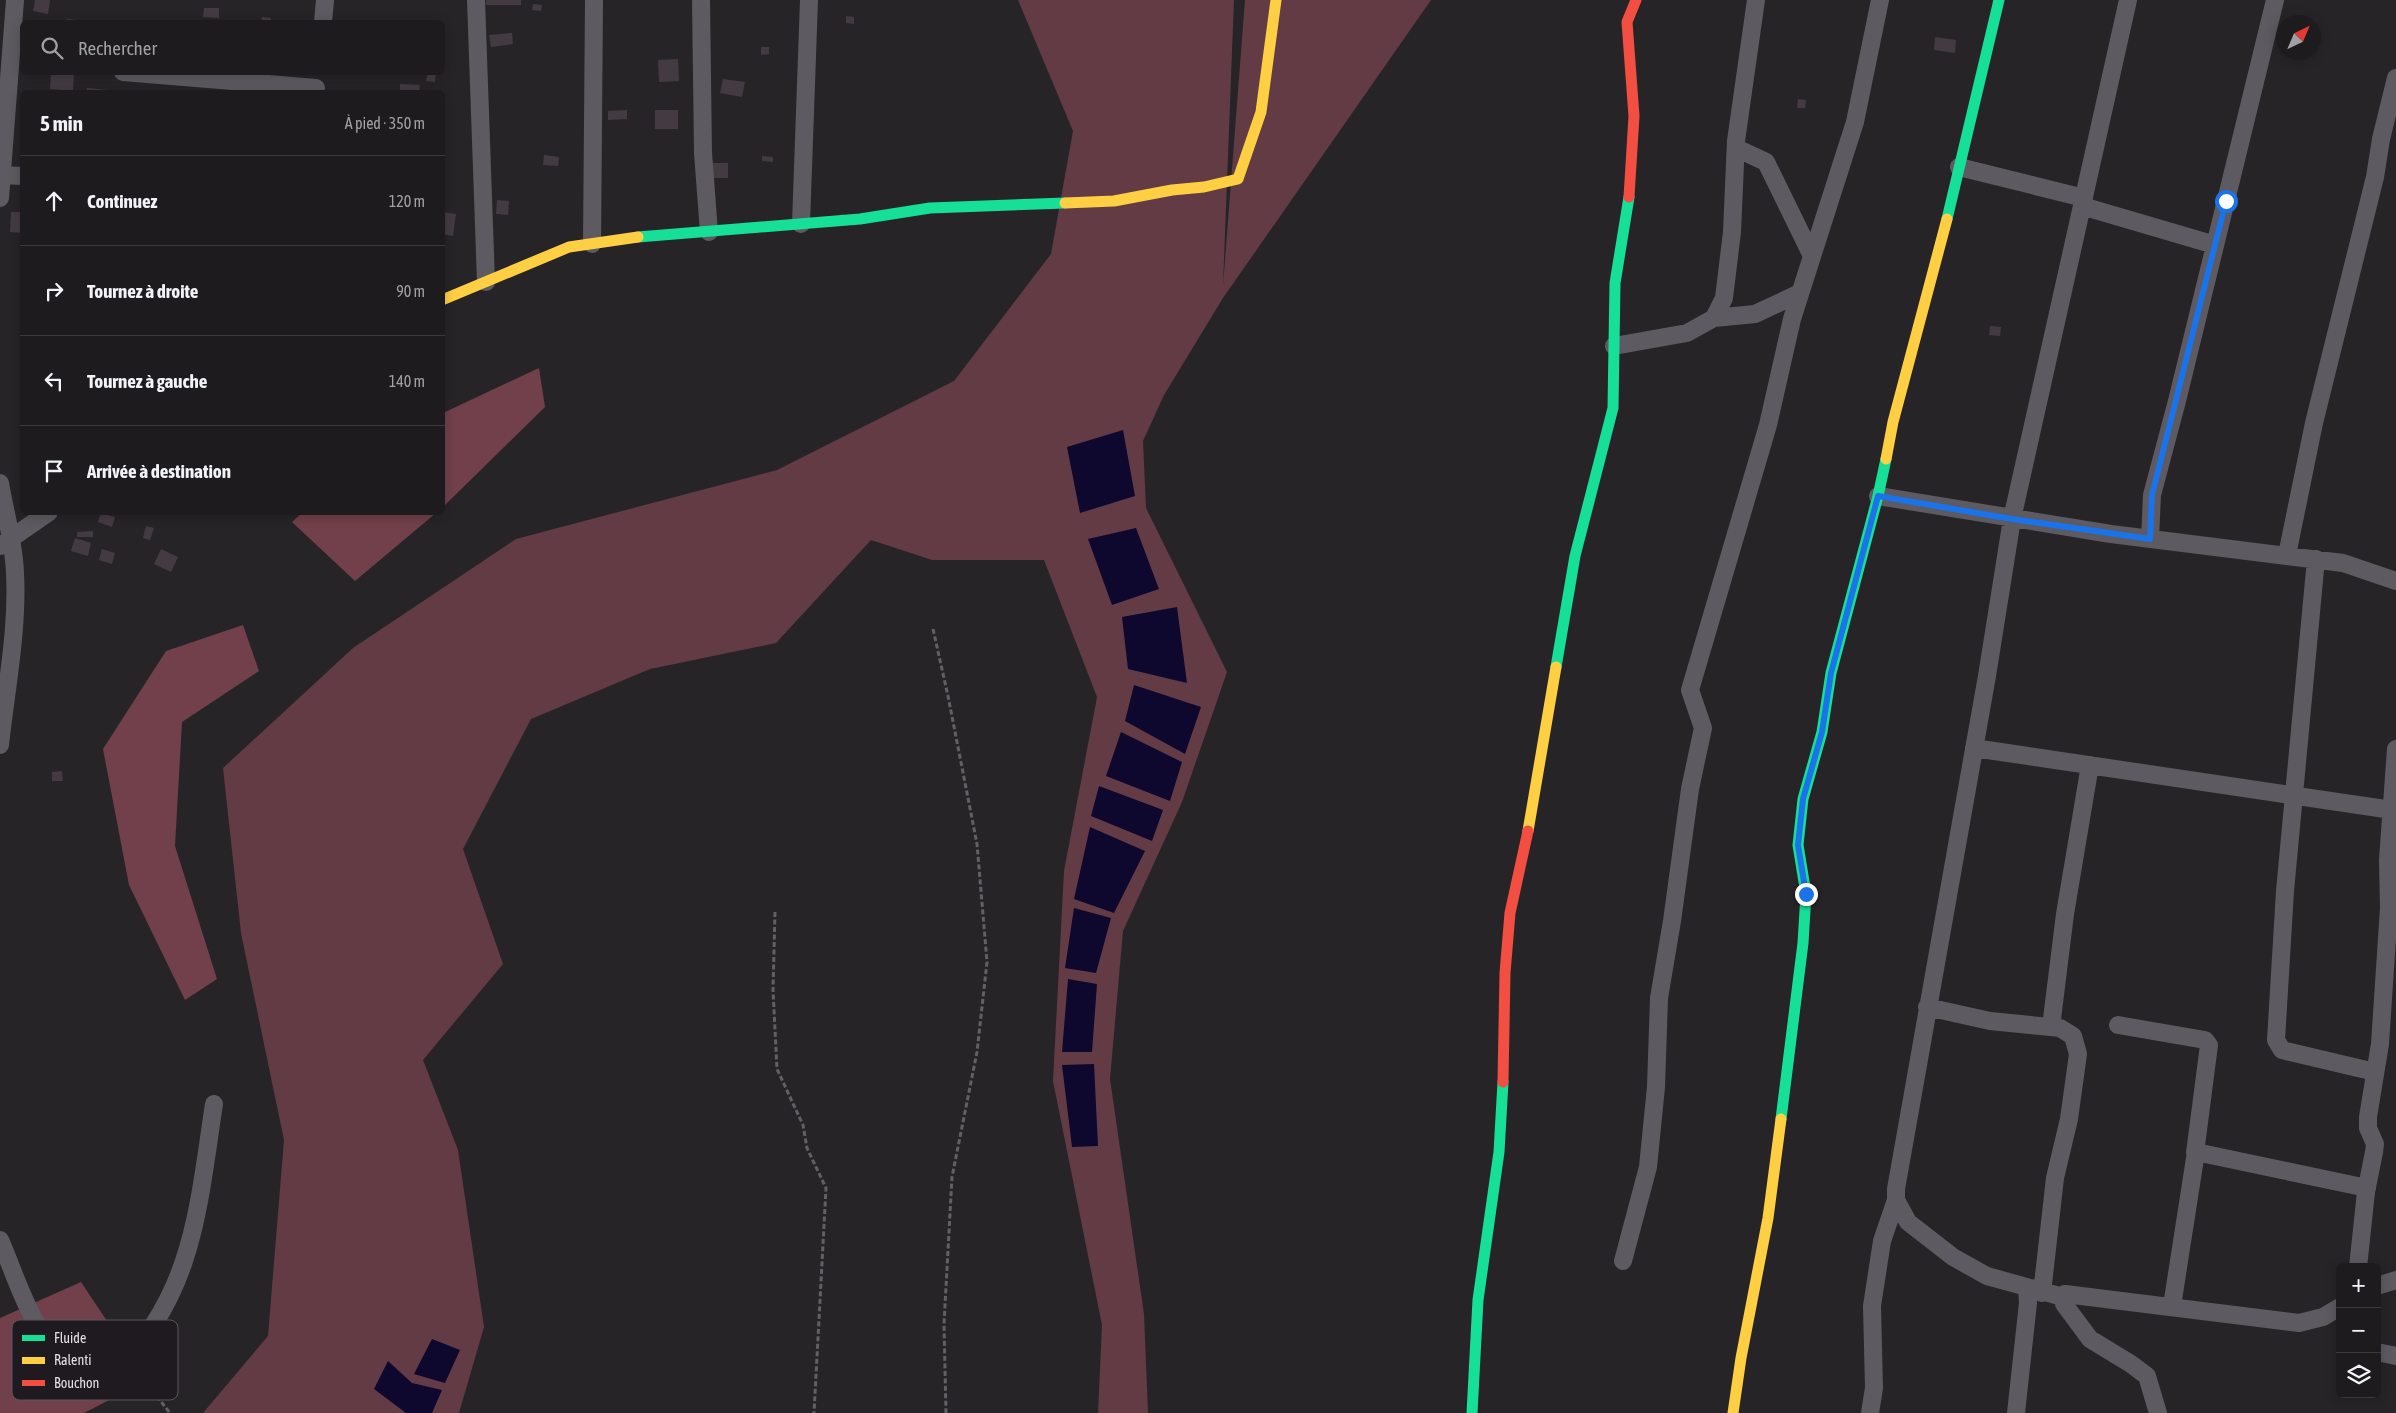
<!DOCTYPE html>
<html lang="fr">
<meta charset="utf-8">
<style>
:root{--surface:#1d1b1d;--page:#252426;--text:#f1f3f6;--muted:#a0a1a4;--line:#3b393b}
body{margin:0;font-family:"Asap Condensed",sans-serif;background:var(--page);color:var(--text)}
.controls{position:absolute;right:15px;bottom:15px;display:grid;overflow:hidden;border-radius:8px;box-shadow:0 2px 12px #0003}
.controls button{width:45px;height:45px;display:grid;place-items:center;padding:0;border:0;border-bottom:1px solid var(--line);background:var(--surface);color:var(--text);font:25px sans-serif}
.compass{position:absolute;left:2276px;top:15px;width:45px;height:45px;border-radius:50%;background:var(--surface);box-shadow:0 2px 12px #0003;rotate:44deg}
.stop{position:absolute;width:15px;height:15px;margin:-11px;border:4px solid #1a73e8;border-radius:50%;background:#fff}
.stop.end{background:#1a73e8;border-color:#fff;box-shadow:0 1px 5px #0008}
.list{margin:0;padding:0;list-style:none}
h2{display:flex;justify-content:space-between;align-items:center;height:65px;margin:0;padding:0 20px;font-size:21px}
h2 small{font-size:16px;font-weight:400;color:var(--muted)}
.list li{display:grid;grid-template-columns:32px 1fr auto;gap:15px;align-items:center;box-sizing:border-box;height:90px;padding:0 20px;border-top:1px solid var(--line)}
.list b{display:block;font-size:19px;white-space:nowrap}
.list em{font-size:16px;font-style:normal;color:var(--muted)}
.icon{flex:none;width:28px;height:28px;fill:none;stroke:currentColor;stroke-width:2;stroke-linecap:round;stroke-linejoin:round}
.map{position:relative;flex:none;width:2396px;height:1413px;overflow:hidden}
.search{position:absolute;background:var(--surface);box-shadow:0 2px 12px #0003;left:20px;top:20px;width:425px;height:55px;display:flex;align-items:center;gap:12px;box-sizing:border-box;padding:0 18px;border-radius:8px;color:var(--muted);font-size:19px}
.panel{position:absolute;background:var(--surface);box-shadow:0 2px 12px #0003;left:20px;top:90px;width:425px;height:425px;border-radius:8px}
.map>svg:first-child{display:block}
.green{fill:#623b44}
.forest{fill:#71404b}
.water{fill:#0f082e}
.building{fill:#443b42}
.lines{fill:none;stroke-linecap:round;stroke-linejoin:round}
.path{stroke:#636065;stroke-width:3;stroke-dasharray:5 2.5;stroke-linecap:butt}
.street{stroke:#5d5a61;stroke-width:18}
.fast{stroke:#16e098;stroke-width:11}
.slow{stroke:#ffcf43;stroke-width:11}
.jam{stroke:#f24e42;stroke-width:11}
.route{stroke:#1a73e8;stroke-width:6}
.key{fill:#1e1a1f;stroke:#59555a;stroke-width:1}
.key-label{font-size:14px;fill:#e3e0e3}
</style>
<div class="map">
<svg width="2396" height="1413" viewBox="0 0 2396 1413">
<rect width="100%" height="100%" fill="#272427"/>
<path class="green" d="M 1018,0 L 1234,0 L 1223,286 L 1245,0 L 1431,0 L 1223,298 L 1164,395 L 1143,441 L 1146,508 L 1227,672 L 1182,802 L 1123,931 L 1110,1079 L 1144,1314 L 1148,1413 L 1098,1413 L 1102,1325 L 1053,1081 L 1064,871 L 1097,697 L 1044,560 L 932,560 L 871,540 L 776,643 L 650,669 L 531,719 L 463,849 L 503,964 L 423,1060 L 458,1150 L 484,1327 L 459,1413 L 203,1413 L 268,1336 L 284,1140 L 241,933 L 223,768 L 353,648 L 516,539 L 777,470 L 954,381 L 1051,254 L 1073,131 Z"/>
<path class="forest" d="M 539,368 L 545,407 L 443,507 L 443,413 Z
M 303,512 L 436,512 L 436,513 L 355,581 L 292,522 Z
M 243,625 L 259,671 L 182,722 L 175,846 L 217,979 L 185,1000 L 129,885 L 103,749 L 166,651 Z
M 81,1282 L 127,1351 L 115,1397 L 84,1413 L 0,1413 L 0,1318 Z"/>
<path class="water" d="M 1123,430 L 1135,496 L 1080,513 L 1067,447 Z
M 1136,528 L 1159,589 L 1112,605 L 1088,539 Z
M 1177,607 L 1187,683 L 1128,669 L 1122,617 Z
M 1134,685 L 1201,707 L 1185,754 L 1125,721 Z
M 1121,732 L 1182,762 L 1170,801 L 1106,776 Z
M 1099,786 L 1163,810 L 1152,841 L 1091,816 Z
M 1090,827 L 1145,851 L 1114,913 L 1074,899 Z
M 1074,908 L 1111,918 L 1096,973 L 1065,968 Z
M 1068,979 L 1097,984 L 1092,1052 L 1062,1052 Z
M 1094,1064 L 1098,1146 L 1072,1147 L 1062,1065 Z
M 432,1339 L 460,1350 L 445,1383 L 414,1374 Z
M 388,1361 L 412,1383 L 442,1390 L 432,1413 L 406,1413 L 374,1389 Z"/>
<path class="building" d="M 35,0 L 50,0 L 48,14 L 33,11 Z
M 486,0 L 521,0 L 521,5 L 486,5 Z
M 533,4 L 542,5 L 541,11 L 532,10 Z
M 204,8 L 219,8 L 219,18 L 203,17 Z
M 846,16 L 854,17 L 854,24 L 846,23 Z
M 262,17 L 271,18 L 271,22 L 261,22 Z
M 67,19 L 87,21 L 87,22 L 66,22 Z
M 512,33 L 513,44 L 491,47 L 489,35 Z
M 1935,37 L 1956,40 L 1955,53 L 1934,50 Z
M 761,47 L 769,47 L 769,54 L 761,55 Z
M 678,59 L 679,81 L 659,82 L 658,60 Z
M 51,72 L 74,72 L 73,91 L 50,89 Z
M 428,72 L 436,72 L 435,82 L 426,81 Z
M 723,79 L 745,82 L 742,97 L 720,93 Z
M 400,84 L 420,85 L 419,92 L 400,92 Z
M 87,88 L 108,90 L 108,92 L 86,92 Z
M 1798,99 L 1806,100 L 1805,108 L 1797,108 Z
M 627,110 L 627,119 L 608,120 L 608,111 Z
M 655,110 L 678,110 L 678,129 L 655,129 Z
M 544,155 L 559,157 L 558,166 L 543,165 Z
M 762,156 L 773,157 L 773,162 L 762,161 Z
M 707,163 L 728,163 L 728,178 L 707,178 Z
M 497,200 L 509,201 L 508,215 L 496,214 Z
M 11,212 L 22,212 L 22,233 L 10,232 Z
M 442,212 L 456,214 L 453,236 L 442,234 Z
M 1990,326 L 2001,327 L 2000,336 L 1989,335 Z
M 101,513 L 115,517 L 112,527 L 98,522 Z
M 146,526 L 154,528 L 150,540 L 143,538 Z
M 93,531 L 93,537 L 77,537 L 77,532 Z
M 75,538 L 91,543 L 88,556 L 71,551 Z
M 102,549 L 115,553 L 112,564 L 99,560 Z
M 161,549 L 178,557 L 171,572 L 154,564 Z
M 62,771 L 63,781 L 52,781 L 52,772 Z"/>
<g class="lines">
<path class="path" d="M 933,629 L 948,696 L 977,844 L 987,962 L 977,1052 L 952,1177 L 944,1324 L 946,1413
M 775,912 L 773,990 L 777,1069 L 803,1125 L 807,1148 L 826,1188 L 814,1413
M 144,1388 L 159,1399 L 170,1413"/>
<path class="street" d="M 476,0 L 486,282
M 701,0 L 703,153 L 709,232
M 323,22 L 325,0
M 123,72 L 316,88
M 1736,148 L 1766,162 L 1811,254
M 1959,167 L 2084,198
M 1,175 L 22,176
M 0,198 L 15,0
M 2082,206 L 2215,245
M 801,224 L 809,0
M 592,244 L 594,0
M 1714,318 L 1724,298 L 1732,232 L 1736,141 L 1756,0
M 1614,346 L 1687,333 L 1714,318 L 1755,314 L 1800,293
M 0,483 C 5,513 14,542 15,573 C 18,630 6,689 0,745
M 1878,496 L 2111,534 L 2343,563 L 2396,581
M 2150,539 L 2152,495 L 2177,401 L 2275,0
M 0,546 L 49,512
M 2287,555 L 2314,423 L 2375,177 L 2381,139 L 2396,78
M 2316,559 L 2285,891 L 2276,1040 L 2282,1050 L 2375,1072
M 1974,748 L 2392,810
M 1927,1007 L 1990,1021 L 2060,1028 L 2073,1036 L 2078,1054 L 2069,1119 L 2055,1178 L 2042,1293
M 2118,1025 L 2205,1040 L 2209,1045 L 2195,1153
M 2051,1027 L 2065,914 L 2090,765
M 0,1240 C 16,1275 32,1338 68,1356 C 87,1366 110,1371 130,1377
M 1623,1261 L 1648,1167 L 1656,1087 L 1659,998 L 1672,921 L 1690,789 L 1703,728 L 1690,690 L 1768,425 L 1792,319 L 1855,122 L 1880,0
M 2358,1267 L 2366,1192 L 2374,1152 L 2375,1144 L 2368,1128 L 2368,1117 L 2380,1044 L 2389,908 L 2388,860 L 2396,749
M 2377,1286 L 2396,1280
M 2063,1297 L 1987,1276 L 1953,1257 L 1908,1222 L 1896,1200 L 1896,1189 L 1987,676 L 2012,519 L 2128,0
M 2172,1306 L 2196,1152 L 2367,1188
M 2377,1352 L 2396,1356
M 115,1372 C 194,1294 198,1208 214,1104
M 1870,1413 L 1874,1388 L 1872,1306 L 1882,1241 L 1896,1200
M 2016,1413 L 2028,1303 L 2027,1288
M 2158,1413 L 2147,1376 L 2131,1364 L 2090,1339 L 2064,1304 L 2063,1297 L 2065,1294 L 2299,1323 L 2323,1317 L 2340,1307"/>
<path class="fast" d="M 1947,219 L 1999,0
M 638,237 L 860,219 L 930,208 L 1065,203
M 1556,667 L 1575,556 L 1613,408 L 1615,283 L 1629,197
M 1781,1119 L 1803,943 L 1806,894 L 1798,845 L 1803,799 L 1822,732 L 1831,673 L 1878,496 L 1886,459
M 1472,1413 L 1478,1300 L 1499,1152 L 1503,1082"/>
<path class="slow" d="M 1065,203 L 1114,201 L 1172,190 L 1204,187 L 1238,179 L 1261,112 L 1276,0
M 442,300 L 569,247 L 638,237
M 1886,459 L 1893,422 L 1947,219
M 1528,831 L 1556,667
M 1733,1413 L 1741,1358 L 1768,1218 L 1781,1119"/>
<path class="jam" d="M 1629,197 L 1634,116 L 1627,22 L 1636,0
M 1503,1082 L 1505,973 L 1510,913 L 1528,831"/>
</g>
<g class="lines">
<path class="route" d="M 1806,894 L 1798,845 L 1803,799 L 1822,732 L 1831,673 L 1878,496 L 2012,519 L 2150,539 L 2152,495 L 2226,201"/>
</g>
<rect x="12" y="1320" width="166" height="80" rx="8" class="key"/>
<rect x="22" y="1335" width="23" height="6" fill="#16e098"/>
<rect x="22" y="1357" width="23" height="7" fill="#ffcf43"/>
<rect x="22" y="1380" width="23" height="6" fill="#f24e42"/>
<g class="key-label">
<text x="54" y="1343">Fluide</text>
<text x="54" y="1365">Ralenti</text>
<text x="54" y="1388">Bouchon</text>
</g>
</svg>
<div class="controls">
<button>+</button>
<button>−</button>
<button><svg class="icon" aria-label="layers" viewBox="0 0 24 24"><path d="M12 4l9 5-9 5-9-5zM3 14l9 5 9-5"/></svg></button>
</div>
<svg class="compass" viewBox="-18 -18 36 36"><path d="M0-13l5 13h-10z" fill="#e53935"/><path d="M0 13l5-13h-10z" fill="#a0a1a4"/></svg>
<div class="stop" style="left:2226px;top:201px"></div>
<div class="stop end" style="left:1806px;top:894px"></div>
<div class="search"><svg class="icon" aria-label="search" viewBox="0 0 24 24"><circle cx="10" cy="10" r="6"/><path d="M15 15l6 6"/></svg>Rechercher</div>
<section class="panel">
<h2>5 min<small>À pied · 350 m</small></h2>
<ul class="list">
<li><svg class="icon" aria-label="ahead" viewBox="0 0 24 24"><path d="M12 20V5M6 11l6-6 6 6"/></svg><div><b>Continuez</b></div><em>120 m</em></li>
<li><svg class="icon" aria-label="right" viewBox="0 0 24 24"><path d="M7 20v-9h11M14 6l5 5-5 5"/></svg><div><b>Tournez à droite</b></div><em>90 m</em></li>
<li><svg class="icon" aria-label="left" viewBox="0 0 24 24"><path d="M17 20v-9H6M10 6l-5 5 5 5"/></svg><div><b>Tournez à gauche</b></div><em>140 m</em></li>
<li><svg class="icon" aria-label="arrive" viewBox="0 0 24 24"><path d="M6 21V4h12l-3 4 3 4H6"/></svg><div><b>Arrivée à destination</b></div></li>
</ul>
</section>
</div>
